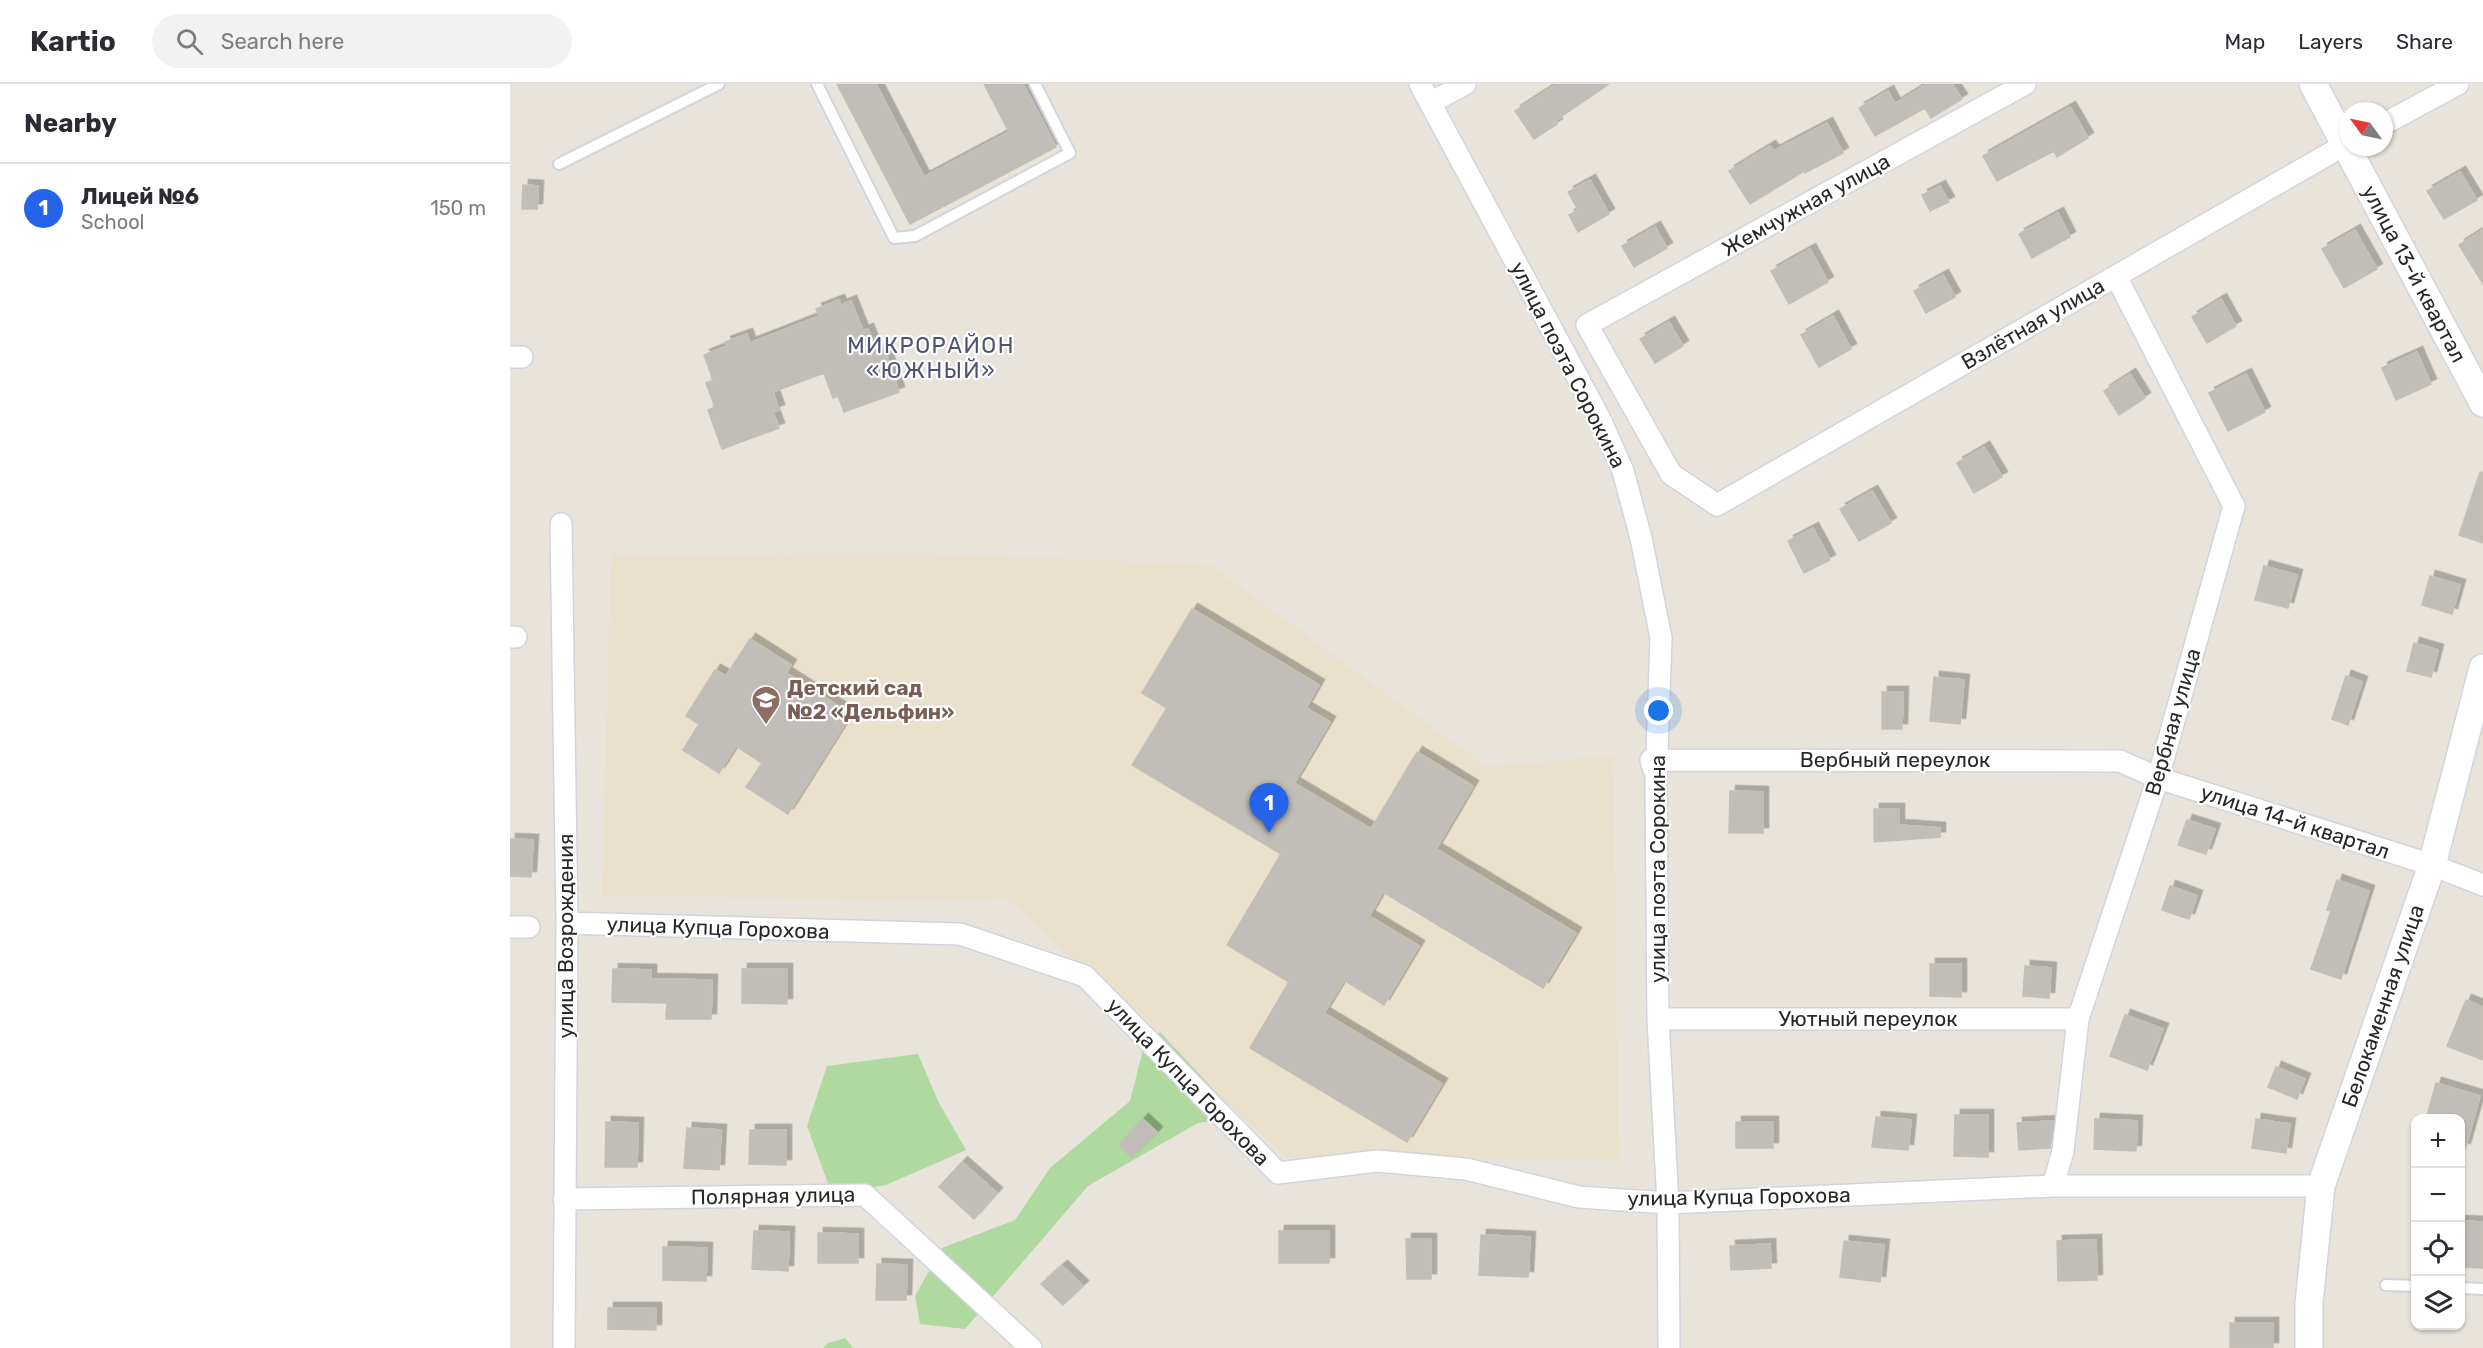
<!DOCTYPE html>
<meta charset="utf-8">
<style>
:root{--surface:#fff;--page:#f2f2f3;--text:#2b2b33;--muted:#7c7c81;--line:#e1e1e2;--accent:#2563eb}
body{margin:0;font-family:Rubik,sans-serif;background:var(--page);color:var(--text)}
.controls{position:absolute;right:18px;bottom:18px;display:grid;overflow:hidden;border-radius:12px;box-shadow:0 2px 4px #0004}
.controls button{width:54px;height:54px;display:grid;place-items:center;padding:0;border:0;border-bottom:2px solid var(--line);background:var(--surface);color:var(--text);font:30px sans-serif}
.compass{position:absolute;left:1829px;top:18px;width:54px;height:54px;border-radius:50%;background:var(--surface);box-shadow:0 2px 4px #0004;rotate:303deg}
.you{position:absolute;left:1149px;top:627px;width:21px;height:21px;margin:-15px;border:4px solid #fff;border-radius:50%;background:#1a73e8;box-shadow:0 0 0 9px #1a73e833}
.badge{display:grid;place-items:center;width:39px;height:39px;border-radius:50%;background:var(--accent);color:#fff;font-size:20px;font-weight:700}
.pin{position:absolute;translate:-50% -50px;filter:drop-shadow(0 2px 3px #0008)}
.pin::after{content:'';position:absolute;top:32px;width:21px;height:18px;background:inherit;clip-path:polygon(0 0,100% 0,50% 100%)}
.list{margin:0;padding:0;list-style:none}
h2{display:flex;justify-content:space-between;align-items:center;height:78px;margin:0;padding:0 24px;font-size:26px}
h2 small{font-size:20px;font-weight:400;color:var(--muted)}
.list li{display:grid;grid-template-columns:39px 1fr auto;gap:18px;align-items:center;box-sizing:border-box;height:90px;padding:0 24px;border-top:2px solid var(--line)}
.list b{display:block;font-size:22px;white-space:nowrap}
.list p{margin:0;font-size:20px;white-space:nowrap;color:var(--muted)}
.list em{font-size:20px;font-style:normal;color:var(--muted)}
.icon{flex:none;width:33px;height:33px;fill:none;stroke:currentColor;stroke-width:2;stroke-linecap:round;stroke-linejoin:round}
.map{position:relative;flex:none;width:1973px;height:1264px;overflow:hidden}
header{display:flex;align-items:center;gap:36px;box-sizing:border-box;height:84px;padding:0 30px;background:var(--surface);border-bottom:2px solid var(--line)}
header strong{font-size:28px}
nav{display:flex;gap:33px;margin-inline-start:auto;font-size:21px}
.search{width:420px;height:54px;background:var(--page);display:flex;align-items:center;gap:15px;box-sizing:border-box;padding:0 21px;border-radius:33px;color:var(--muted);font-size:22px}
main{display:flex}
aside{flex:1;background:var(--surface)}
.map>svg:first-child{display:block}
.education{fill:#e9e1cc}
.green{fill:#afd99e}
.building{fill:#c1bdb8;stroke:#c4bfb5;stroke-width:1.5;filter:url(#shadow)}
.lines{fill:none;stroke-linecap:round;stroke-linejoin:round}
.service-casing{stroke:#d1d3df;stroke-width:14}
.minor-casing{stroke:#d1d3df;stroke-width:24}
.tertiary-casing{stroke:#d1d3df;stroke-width:30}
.service{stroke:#fff;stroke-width:10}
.minor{stroke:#fff;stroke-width:21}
.tertiary{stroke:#fff;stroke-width:27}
.labels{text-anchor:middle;stroke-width:4.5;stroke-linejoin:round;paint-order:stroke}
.street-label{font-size:21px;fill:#282828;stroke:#fff}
.education-label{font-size:21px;font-weight:bold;fill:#785e54;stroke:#fff;text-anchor:start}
.neighbourhood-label{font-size:22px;letter-spacing:1.5px;fill:#4e5373;stroke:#fff}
</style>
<header>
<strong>Kartio</strong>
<div class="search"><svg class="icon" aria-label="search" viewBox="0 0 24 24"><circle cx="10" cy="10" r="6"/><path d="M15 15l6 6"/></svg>Search here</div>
<nav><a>Map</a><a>Layers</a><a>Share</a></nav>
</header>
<main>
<aside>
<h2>Nearby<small></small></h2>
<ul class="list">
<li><span class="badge">1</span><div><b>Лицей №6</b><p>School</p></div><em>150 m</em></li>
</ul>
</aside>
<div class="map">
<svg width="1973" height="1264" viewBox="0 0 1973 1264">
<defs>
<filter id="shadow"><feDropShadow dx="5.5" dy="-5.5" stdDeviation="0" flood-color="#0004"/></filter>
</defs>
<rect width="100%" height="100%" fill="#e9e4db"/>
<path class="education" d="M 415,469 L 701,481 L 975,682 L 1103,672 L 1109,1075 L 776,1074 L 498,815 L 413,817 L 92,811 L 101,470 Z"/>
<path class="green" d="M 650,948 L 729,1033 L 688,1039 L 578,1102 L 455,1245 L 410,1240 L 405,1212 L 432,1164 L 505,1136 L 540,1084 L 620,1017 L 634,962 Z
M 408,970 L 428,1017 L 456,1066 L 376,1101 L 322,1110 L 297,1042 L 317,982 Z
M 335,1254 L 343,1264 L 313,1264 L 318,1259 Z"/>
<path class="building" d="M 327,0 L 366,0 L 414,93 L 499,48 L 474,0 L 513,0 L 546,63 L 400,140 Z
M 1047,0 L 1099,0 L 1045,37 L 1047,40 L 1024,55 L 1005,27 Z
M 1417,0 L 1442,0 L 1452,15 L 1421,34 L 1415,24 L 1365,52 L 1349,24 L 1378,7 L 1385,20 Z
M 1560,23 L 1578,54 L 1547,73 L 1544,67 L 1487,97 L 1473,72 Z
M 1317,39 L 1333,69 L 1295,89 L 1294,87 L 1240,120 L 1219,87 L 1260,62 L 1264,67 Z
M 1950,88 L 1967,116 L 1934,135 L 1917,107 Z
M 1080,96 L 1099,130 L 1068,148 L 1059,131 L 1068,126 L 1058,108 Z
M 13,101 L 28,102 L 27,125 L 12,125 Z
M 1430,102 L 1439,118 L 1420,127 L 1412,111 Z
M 1548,129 L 1560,153 L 1522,174 L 1509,150 Z
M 1145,143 L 1157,164 L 1124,183 L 1112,162 Z
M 1845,146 L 1867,185 L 1834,204 L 1812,165 Z
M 1973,146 L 1973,200 L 1949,161 Z
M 1300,165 L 1318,198 L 1279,220 L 1261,187 Z
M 1433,191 L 1445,213 L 1416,229 L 1404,207 Z
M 1711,215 L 1726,242 L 1697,259 L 1682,233 Z
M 329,216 L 331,221 L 341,217 L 353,247 L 358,245 L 368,270 L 376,269 L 389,308 L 334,328 L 328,312 L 323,314 L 314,289 L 263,308 L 269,326 L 263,328 L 269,344 L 212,365 L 198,326 L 205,323 L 196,299 L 203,296 L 194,271 L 217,262 L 215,258 L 237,250 L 240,259 L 309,232 L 306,225 Z
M 1323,232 L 1341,265 L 1309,283 L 1291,251 Z
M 1159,238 L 1173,262 L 1145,279 L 1130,255 Z
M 1907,268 L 1921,300 L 1886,316 L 1872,284 Z
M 1620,290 L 1635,314 L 1609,331 L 1594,307 Z
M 1736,290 L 1755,328 L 1718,347 L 1699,309 Z
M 1474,363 L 1492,393 L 1464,409 L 1447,379 Z
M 1970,388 L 1973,389 L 1973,459 L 1949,451 Z
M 1362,407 L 1381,439 L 1349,457 L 1330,425 Z
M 1303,444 L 1320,476 L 1294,489 L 1278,457 Z
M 1754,482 L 1787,491 L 1778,524 L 1745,516 Z
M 1920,492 L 1950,501 L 1942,530 L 1912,521 Z
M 682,525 L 809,601 L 796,624 L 820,638 L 784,699 L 861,745 L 907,668 L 963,702 L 926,765 L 1066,849 L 1033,904 L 873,808 L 859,832 L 909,862 L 874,921 L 834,896 L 814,929 L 932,1000 L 897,1058 L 740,964 L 779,898 L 717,861 L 771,770 L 622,681 L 657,624 L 632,609 Z
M 240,555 L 281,581 L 276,589 L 341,630 L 278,730 L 236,703 L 252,679 L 226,662 L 209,689 L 173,666 L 189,640 L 176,632 L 205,586 L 216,592 Z
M 1904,559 L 1928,566 L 1921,593 L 1897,587 Z
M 1836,592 L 1852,598 L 1838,641 L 1822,635 Z
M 1424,593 L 1454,596 L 1450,640 L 1420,637 Z
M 1372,608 L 1393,608 L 1392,645 L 1372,645 Z
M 1220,707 L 1253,708 L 1253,749 L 1219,749 Z
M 1364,725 L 1389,725 L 1389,741 L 1430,744 L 1430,753 L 1364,758 Z
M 1677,736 L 1705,745 L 1696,770 L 1668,761 Z
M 0,755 L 23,756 L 21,793 L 0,792 Z
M 1827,796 L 1859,807 L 1831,895 L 1801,885 L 1821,827 L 1817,826 Z
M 1660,802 L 1687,812 L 1679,835 L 1652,826 Z
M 1420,880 L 1451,880 L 1451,913 L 1420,912 Z
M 1515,882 L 1541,884 L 1539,914 L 1513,912 Z
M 103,885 L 141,886 L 141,895 L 202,896 L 201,935 L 156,935 L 157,919 L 102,918 Z
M 232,885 L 277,885 L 277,920 L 232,919 Z
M 1956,916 L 1973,923 L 1973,976 L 1937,962 Z
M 1615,931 L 1653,945 L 1637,986 L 1600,972 Z
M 1766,983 L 1795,995 L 1787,1015 L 1758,1003 Z
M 1926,999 L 1970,1012 L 1955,1065 L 1950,1064 L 1950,1035 L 1916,1035 Z
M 1445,1031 L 1478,1031 L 1478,1073 L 1444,1072 Z
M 1366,1033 L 1401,1036 L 1398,1066 L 1362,1063 Z
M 633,1035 L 647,1048 L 622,1074 L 609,1061 Z
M 1585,1035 L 1627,1037 L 1626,1067 L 1584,1065 Z
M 1746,1035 L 1780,1040 L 1776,1069 L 1742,1064 Z
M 1544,1037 L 1540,1064 L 1509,1066 L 1507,1039 Z
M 96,1038 L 128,1039 L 127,1083 L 95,1083 Z
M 1226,1038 L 1263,1038 L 1263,1064 L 1226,1064 Z
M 177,1044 L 211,1046 L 209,1086 L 174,1084 Z
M 240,1046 L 276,1046 L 276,1081 L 239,1080 Z
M 452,1078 L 487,1109 L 464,1135 L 429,1103 Z
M 1950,1137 L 1973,1138 L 1973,1184 L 1950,1183 Z
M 244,1147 L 279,1148 L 278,1187 L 242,1185 Z
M 769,1147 L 819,1147 L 819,1179 L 769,1179 Z
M 308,1149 L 348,1150 L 348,1179 L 308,1179 Z
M 971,1151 L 1020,1153 L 1018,1193 L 969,1191 Z
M 896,1155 L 921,1155 L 921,1195 L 897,1195 Z
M 1586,1156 L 1587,1196 L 1548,1197 L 1547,1157 Z
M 1334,1157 L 1374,1161 L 1370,1198 L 1330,1193 Z
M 1260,1160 L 1261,1184 L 1221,1186 L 1220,1162 Z
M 153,1163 L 197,1164 L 196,1197 L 153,1196 Z
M 367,1180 L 397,1181 L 396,1216 L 366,1216 Z
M 552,1182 L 573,1202 L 553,1221 L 531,1200 Z
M 98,1224 L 146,1224 L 146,1246 L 98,1245 Z
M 1720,1239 L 1763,1239 L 1763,1264 L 1720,1264 Z"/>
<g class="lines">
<g class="service-casing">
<path id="service" d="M 307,0 L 384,154 L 405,152 L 560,69 L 525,0
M 49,80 L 209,0
M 1876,1201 L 1906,1202
M 1950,1204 L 1973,1205"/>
</g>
<g class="minor-casing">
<path id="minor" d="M 910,0 L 1090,335 L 1113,387 L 1131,454 L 1151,554 L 1146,699 L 1148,935 L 1158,1119 L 1159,1264
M 1515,0 L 1077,241 L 1161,390 L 1207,421 L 1838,59
M 920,19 L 955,0
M 1874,40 L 1948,0
M 0,273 L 12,273
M 51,440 L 57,839 L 54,1264
M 0,553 L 6,553
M 1143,684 L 1141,676 L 1610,677 L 1648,694 L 1922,781 L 1973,801
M 57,839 L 450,850 L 575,892 L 768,1089 L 867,1077 L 956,1085 L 1069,1113 L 1158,1119 L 1543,1102 L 1811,1102
M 0,843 L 19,843
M 1148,935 L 1568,935
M 1543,1102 L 1553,1067 L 1568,935 L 1648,694 L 1724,422 L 1606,192
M 54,1115 L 355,1111 L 521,1264"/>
</g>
<g class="tertiary-casing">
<path id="tertiary" d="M 1803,0 L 1973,319
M 1799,1264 L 1799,1219 L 1811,1102 L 1922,781 L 1973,584"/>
</g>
<use href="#service" class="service"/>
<use href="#minor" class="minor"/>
<use href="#tertiary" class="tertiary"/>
</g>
<defs>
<g id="school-pin" transform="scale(1.5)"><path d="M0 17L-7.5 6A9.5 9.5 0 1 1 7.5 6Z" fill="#8d6e63" stroke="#fff"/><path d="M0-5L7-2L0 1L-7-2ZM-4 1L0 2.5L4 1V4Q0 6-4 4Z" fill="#fff"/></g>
</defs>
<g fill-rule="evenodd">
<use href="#school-pin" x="256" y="616"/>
</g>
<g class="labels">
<g class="street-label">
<text transform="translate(1296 121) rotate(-29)" y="7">Жемчужная улица</text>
<text transform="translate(1904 190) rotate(62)" y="7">улица 13-й квартал</text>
<text transform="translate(1523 240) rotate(-30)" y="7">Взлётная улица</text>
<text transform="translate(1058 281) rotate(63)" y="7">улица поэта Сорокина</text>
<text transform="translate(1663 638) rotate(-74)" y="7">Вербная улица</text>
<text x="1385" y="683">Вербный переулок</text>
<text transform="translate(1785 738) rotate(18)" y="7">улица 14-й квартал</text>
<text transform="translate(1148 785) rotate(-90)" y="7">улица поэта Сорокина</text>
<text transform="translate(208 844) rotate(2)" y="7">улица Купца Горохова</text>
<text transform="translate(56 852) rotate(-90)" y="7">улица Возрождения</text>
<text transform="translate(1873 922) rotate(-71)" y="7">Белокаменная улица</text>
<text x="1358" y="942">Уютный переулок</text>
<text transform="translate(678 998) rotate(46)" y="7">улица Купца Горохова</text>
<text transform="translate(263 1112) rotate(-1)" y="7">Полярная улица</text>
<text transform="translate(1229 1113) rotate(-1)" y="7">улица Купца Горохова</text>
</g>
<g class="education-label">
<text x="277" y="611">Детский сад<tspan x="277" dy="24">№2 «Дельфин»</tspan></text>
</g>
<g class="neighbourhood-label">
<text x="421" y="269">МИКРОРАЙОН<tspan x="421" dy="25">«ЮЖНЫЙ»</tspan></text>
</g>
</g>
</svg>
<div class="controls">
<button>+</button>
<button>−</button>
<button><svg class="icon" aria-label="locate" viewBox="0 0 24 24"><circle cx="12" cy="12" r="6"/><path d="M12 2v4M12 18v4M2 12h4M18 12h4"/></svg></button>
<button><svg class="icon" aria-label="layers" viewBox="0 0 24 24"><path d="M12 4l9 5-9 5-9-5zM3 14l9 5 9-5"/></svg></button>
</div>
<svg class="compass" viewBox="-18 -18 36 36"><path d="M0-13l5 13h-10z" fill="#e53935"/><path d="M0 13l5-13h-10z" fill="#7c7c81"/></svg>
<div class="you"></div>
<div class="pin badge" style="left:759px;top:749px">1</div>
</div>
</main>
